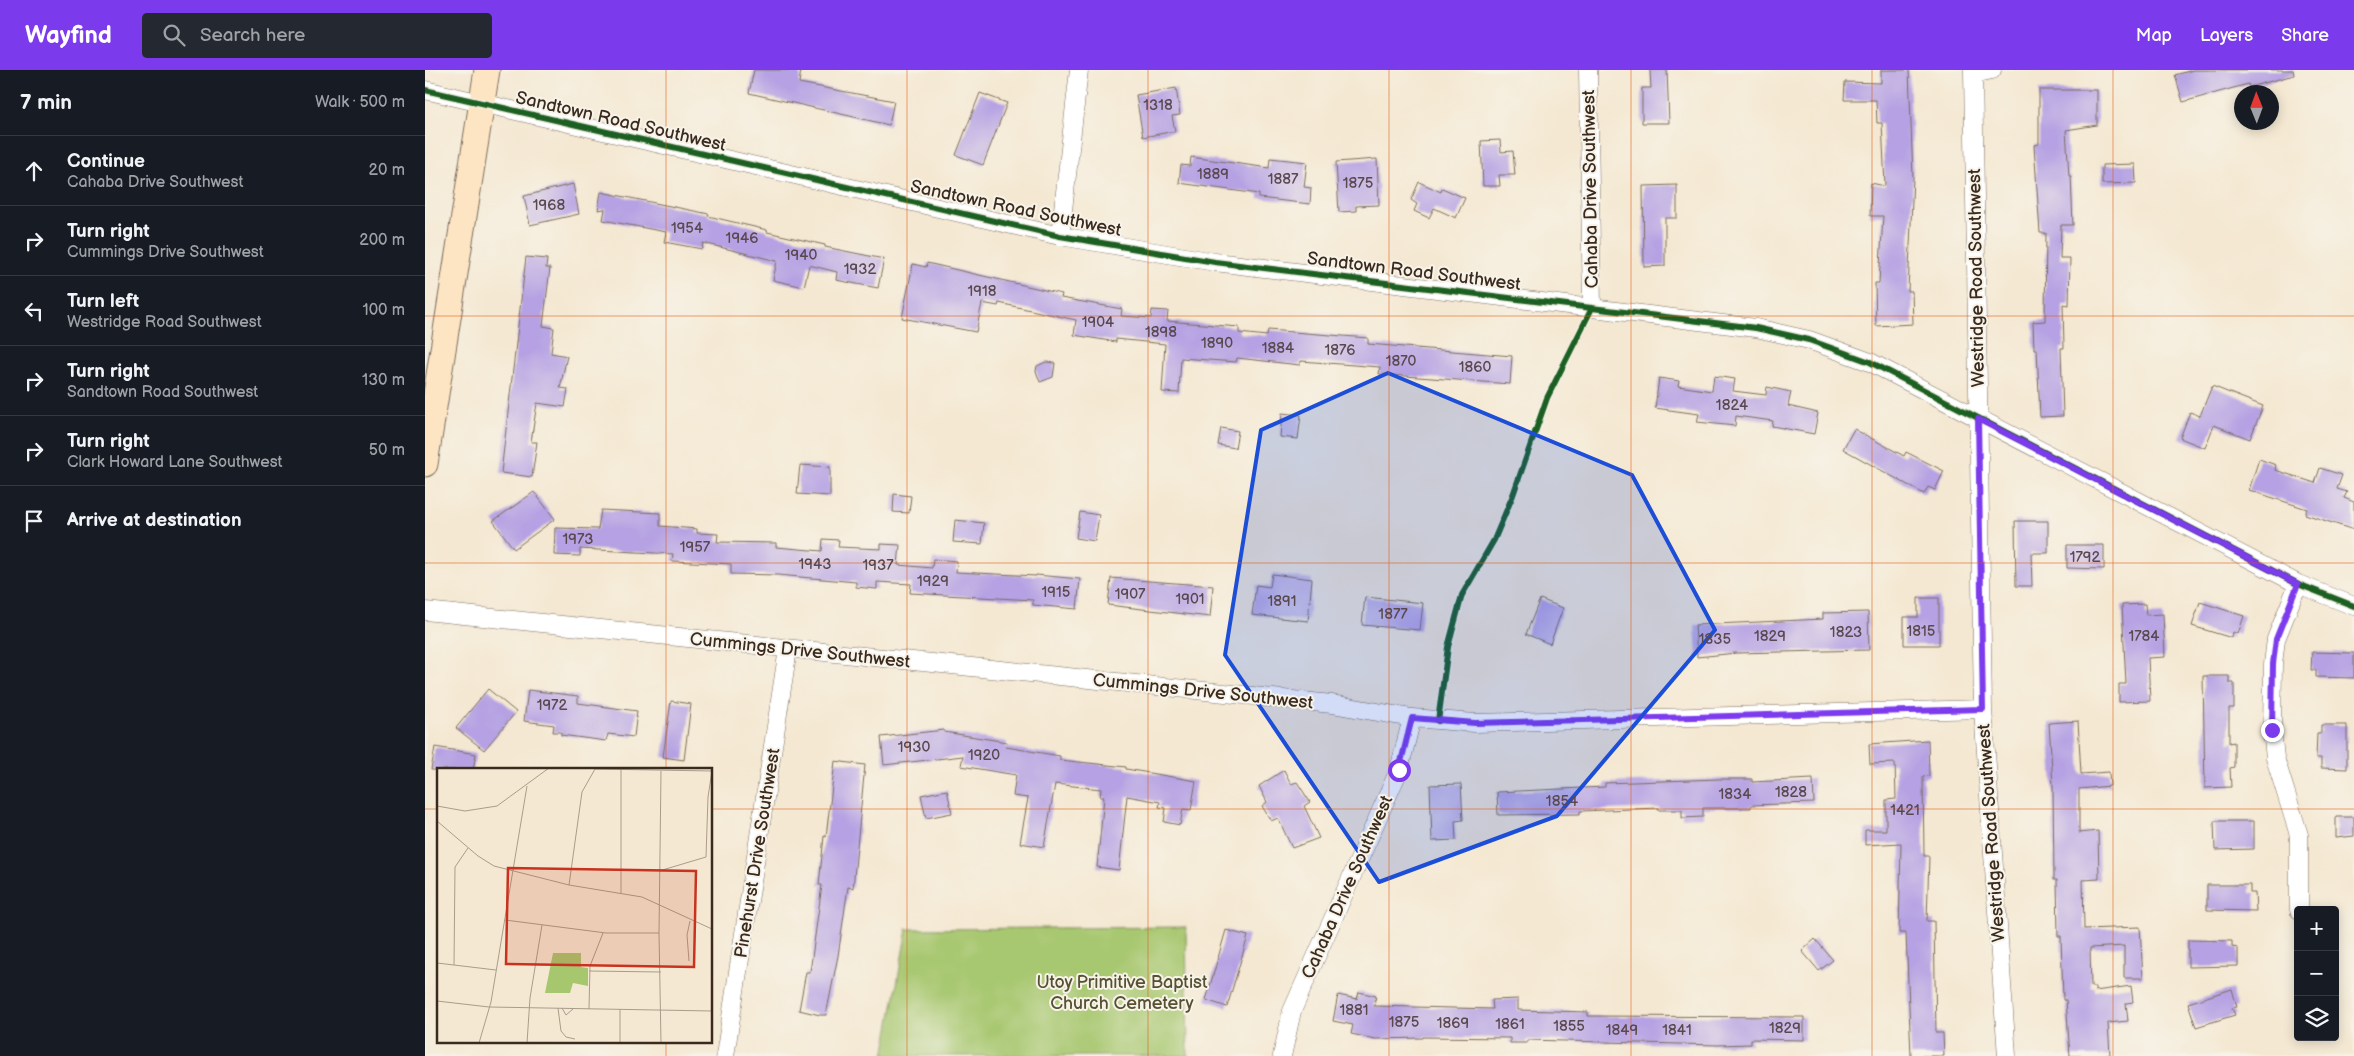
<!DOCTYPE html>
<meta charset="utf-8">
<style>
:root{--surface:#171b24;--page:#242831;--text:#f1f3f6;--muted:#9ea1a6;--line:#363941;--accent:#7c3aed}
body{margin:0;font-family:"Balsamiq Sans",sans-serif;background:var(--page);color:var(--text)}
.controls{position:absolute;right:15px;bottom:15px;display:grid;overflow:hidden;border-radius:5px;box-shadow:0 2px 12px #0003}
.controls button{width:45px;height:45px;display:grid;place-items:center;padding:0;border:0;border-bottom:1px solid var(--line);background:var(--surface);color:var(--text);font:25px sans-serif}
.compass{position:absolute;left:1809px;top:15px;width:45px;height:45px;border-radius:50%;background:var(--surface);box-shadow:0 2px 12px #0003;rotate:359deg}
.stop{position:absolute;width:15px;height:15px;margin:-11px;border:4px solid #7c3aed;border-radius:50%;background:#fff}
.stop.end{background:#7c3aed;border-color:#fff;box-shadow:0 1px 5px #0008}
.list{margin:0;padding:0;list-style:none}
h2{display:flex;justify-content:space-between;align-items:center;height:65px;margin:0;padding:0 20px;font-size:21px}
h2 small{font-size:16px;font-weight:400;color:var(--muted)}
.list li{display:grid;grid-template-columns:32px 1fr auto;gap:15px;align-items:center;box-sizing:border-box;height:70px;padding:0 20px;border-top:1px solid var(--line)}
.list b{display:block;font-size:19px;white-space:nowrap}
.list p{margin:0;font-size:16px;white-space:nowrap;color:var(--muted)}
.list em{font-size:16px;font-style:normal;color:var(--muted)}
.icon{flex:none;width:28px;height:28px;fill:none;stroke:currentColor;stroke-width:2;stroke-linecap:round;stroke-linejoin:round}
.map{position:relative;flex:none;width:1929px;height:986px;overflow:hidden}
header{display:flex;align-items:center;gap:30px;box-sizing:border-box;height:70px;padding:0 25px;background:var(--accent);color:#fff}
header strong{font-size:24px}
nav{display:flex;gap:28px;margin-inline-start:auto;font-size:18px}
.search{width:350px;height:45px;background:var(--page);display:flex;align-items:center;gap:12px;box-sizing:border-box;padding:0 18px;border-radius:5px;color:var(--muted);font-size:19px}
main{display:flex}
aside{flex:1;background:var(--surface)}
.map>svg:first-child{display:block}
.green{fill:#a7c76f;stroke:#717846}
.building{fill:#b5a1e3}
.lines{fill:none;stroke-linecap:round;stroke-linejoin:round}
.street-casing{stroke:#7c6c5d;stroke-width:19}
.secondary-casing{stroke:#7c6c5d;stroke-width:27}
.street{stroke:#fff;stroke-width:18}
.secondary{stroke:#fde5c4;stroke-width:25}
.cycleway-casing{stroke:#f7f3e8;stroke-width:9}
.cycleway{stroke:#1b5e20;stroke-width:6}
.route{stroke:#7c3aed;stroke-width:6}
.marked{fill:#1d4ed8;fill-opacity:0.2;stroke:#1d4ed8;stroke-width:4;stroke-linejoin:round}
.grid{fill:none;stroke:#df570d;stroke-width:1;stroke-opacity:0.55}
.labels{text-anchor:middle;stroke-width:4;stroke-linejoin:round;paint-order:stroke}
.number-label{font-size:15px;fill:#5a484f}
.street-label{font-size:18px;fill:#3b2a1e;stroke:#f7f3e8}
.park-label{font-size:18px;fill:#565132;stroke:#f7f3e8}
.inset-road{fill:none;stroke:#aa9c8a;stroke-width:1}
.view{fill:#c8321e;fill-opacity:0.15;stroke:#c8321e;stroke-width:2.5}
.inset-edge{fill:none;stroke:#3b2a1e;stroke-width:2.5}
</style>
<header>
<strong>Wayfind</strong>
<div class="search"><svg class="icon" aria-label="search" viewBox="0 0 24 24"><circle cx="10" cy="10" r="6"/><path d="M15 15l6 6"/></svg>Search here</div>
<nav><a>Map</a><a>Layers</a><a>Share</a></nav>
</header>
<main>
<aside>
<h2>7 min<small>Walk · 500 m</small></h2>
<ul class="list">
<li><svg class="icon" aria-label="ahead" viewBox="0 0 24 24"><path d="M12 20V5M6 11l6-6 6 6"/></svg><div><b>Continue</b><p>Cahaba Drive Southwest</p></div><em>20 m</em></li>
<li><svg class="icon" aria-label="right" viewBox="0 0 24 24"><path d="M7 20v-9h11M14 6l5 5-5 5"/></svg><div><b>Turn right</b><p>Cummings Drive Southwest</p></div><em>200 m</em></li>
<li><svg class="icon" aria-label="left" viewBox="0 0 24 24"><path d="M17 20v-9H6M10 6l-5 5 5 5"/></svg><div><b>Turn left</b><p>Westridge Road Southwest</p></div><em>100 m</em></li>
<li><svg class="icon" aria-label="right" viewBox="0 0 24 24"><path d="M7 20v-9h11M14 6l5 5-5 5"/></svg><div><b>Turn right</b><p>Sandtown Road Southwest</p></div><em>130 m</em></li>
<li><svg class="icon" aria-label="right" viewBox="0 0 24 24"><path d="M7 20v-9h11M14 6l5 5-5 5"/></svg><div><b>Turn right</b><p>Clark Howard Lane Southwest</p></div><em>50 m</em></li>
<li><svg class="icon" aria-label="arrive" viewBox="0 0 24 24"><path d="M6 21V4h12l-3 4 3 4H6"/></svg><div><b>Arrive at destination</b></div></li>
</ul>
</aside>
<div class="map">
<svg width="1929" height="986" viewBox="0 0 1929 986">
<rect width="100%" height="100%" fill="#f7f3e8"/>
<filter id="ink" filterUnits="userSpaceOnUse"><feTurbulence type="fractalNoise" baseFrequency=".02" numOctaves="2"/><feDisplacementMap in="SourceGraphic" scale="10" xChannelSelector="R" yChannelSelector="G"/><feConvolveMatrix kernelMatrix="1 2 1 2 8 2 1 2 1" color-interpolation-filters="sRGB"/></filter>
<filter id="wash" filterUnits="userSpaceOnUse"><feTurbulence type="fractalNoise" baseFrequency=".0096" numOctaves="4" result="noise"/><feDisplacementMap in="SourceGraphic" scale="20" xChannelSelector="R" yChannelSelector="G"/><feGaussianBlur stdDeviation="1.12" result="paint"/><feColorMatrix in="noise" values="0 0 0 0 0 0 0 0 0 0 0 0 0 0 0 0 0 1.4 0 .05"/><feComposite in="paint" operator="in"/></filter>
<g filter="url(#wash)">
<rect width="100%" height="100%" fill="#f4e8d2"/>
<path class="green" d="M 761,857 L 763,986 L 459,986 L 482,859 Z"/>
<g id="blocks">
<path class="building" d="M 329,0 L 376,0 L 374,13 L 469,31 L 464,55 L 324,23 Z
M 1225,0 L 1242,0 L 1244,53 L 1217,53 L 1217,18 L 1226,18 Z
M 1456,0 L 1484,0 L 1488,108 L 1483,221 L 1487,221 L 1488,254 L 1451,256 L 1450,213 L 1454,213 L 1458,146 L 1445,146 L 1446,113 L 1460,116 L 1457,53 L 1452,53 L 1451,30 L 1419,30 L 1420,12 L 1456,13 Z
M 1768,0 L 1868,0 L 1869,5 L 1824,17 L 1823,14 L 1758,32 L 1750,5 Z
M 751,18 L 755,45 L 747,46 L 750,61 L 718,67 L 711,25 Z
M 1614,20 L 1672,20 L 1672,55 L 1641,60 L 1644,106 L 1646,106 L 1648,155 L 1636,155 L 1635,188 L 1645,188 L 1644,235 L 1638,234 L 1639,278 L 1636,278 L 1638,346 L 1615,347 L 1612,279 L 1609,279 L 1608,252 L 1620,251 L 1621,163 L 1615,163 L 1609,75 L 1614,74 Z
M 555,23 L 582,33 L 558,95 L 531,85 Z
M 1075,70 L 1076,82 L 1088,81 L 1090,105 L 1074,105 L 1075,116 L 1058,116 L 1056,71 Z
M 766,87 L 844,98 L 845,88 L 882,92 L 879,117 L 886,118 L 885,134 L 834,128 L 834,124 L 754,113 L 756,95 L 765,96 Z
M 952,89 L 954,135 L 931,136 L 931,141 L 914,142 L 911,92 Z
M 1710,94 L 1711,113 L 1677,114 L 1677,95 Z
M 994,112 L 1016,122 L 1017,118 L 1040,128 L 1031,148 L 1009,138 L 1004,148 L 989,141 L 992,134 L 986,130 Z
M 148,114 L 154,144 L 105,155 L 99,126 Z
M 1252,115 L 1252,148 L 1240,148 L 1240,196 L 1219,197 L 1218,116 Z
M 176,122 L 284,144 L 283,146 L 342,160 L 342,162 L 400,175 L 400,177 L 459,189 L 453,218 L 411,210 L 412,202 L 384,195 L 379,217 L 348,210 L 352,191 L 278,173 L 277,179 L 239,172 L 241,162 L 178,150 L 180,139 L 173,140 Z
M 101,187 L 122,189 L 121,198 L 125,198 L 118,256 L 129,258 L 126,283 L 142,286 L 135,318 L 143,319 L 140,337 L 112,333 L 106,372 L 112,372 L 107,407 L 76,403 Z
M 502,193 L 637,224 L 636,228 L 697,239 L 696,246 L 726,248 L 727,240 L 743,241 L 742,251 L 814,257 L 814,263 L 842,266 L 843,260 L 943,268 L 943,274 L 1087,286 L 1085,314 L 954,304 L 955,297 L 876,291 L 875,295 L 812,288 L 811,292 L 756,288 L 754,323 L 737,322 L 740,274 L 691,269 L 691,272 L 649,265 L 651,250 L 574,233 L 573,236 L 557,233 L 551,262 L 477,248 L 488,194 L 501,197 Z
M 621,292 L 630,293 L 628,307 L 615,312 L 611,301 L 612,296 Z
M 1289,306 L 1310,309 L 1308,321 L 1341,325 L 1342,317 L 1366,322 L 1363,336 L 1393,343 L 1389,364 L 1347,356 L 1348,351 L 1311,346 L 1310,356 L 1272,352 L 1274,344 L 1230,338 L 1234,308 L 1254,311 L 1253,316 L 1287,321 Z
M 1787,316 L 1838,336 L 1825,369 L 1789,355 L 1780,378 L 1755,368 L 1765,342 L 1775,346 Z
M 857,343 L 876,345 L 873,369 L 855,367 Z
M 796,358 L 813,361 L 810,378 L 793,375 Z
M 1429,359 L 1479,386 L 1481,382 L 1519,401 L 1510,420 L 1503,417 L 1499,424 L 1418,379 Z
M 1834,389 L 1851,395 L 1850,400 L 1890,413 L 1895,398 L 1917,405 L 1912,419 L 1922,422 L 1919,428 L 1929,432 L 1929,460 L 1880,444 L 1882,439 L 1824,420 Z
M 375,395 L 405,397 L 405,426 L 372,424 Z
M 109,422 L 130,449 L 89,479 L 68,451 Z
M 469,424 L 486,426 L 484,443 L 468,442 Z
M 176,440 L 235,443 L 235,456 L 272,459 L 272,463 L 293,464 L 292,472 L 351,473 L 351,477 L 397,481 L 398,469 L 414,470 L 413,477 L 456,479 L 456,474 L 475,475 L 473,495 L 507,498 L 508,489 L 532,491 L 531,502 L 611,506 L 611,505 L 655,509 L 652,539 L 608,535 L 608,530 L 485,523 L 486,514 L 452,512 L 452,519 L 431,517 L 431,512 L 353,505 L 306,504 L 306,494 L 247,491 L 248,484 L 155,479 L 155,486 L 129,485 L 130,458 L 173,459 Z
M 655,442 L 674,445 L 670,471 L 651,468 Z
M 530,450 L 559,453 L 557,474 L 528,472 Z
M 1590,451 L 1623,451 L 1623,483 L 1606,483 L 1607,516 L 1591,516 Z
M 1642,475 L 1679,475 L 1679,499 L 1642,498 Z
M 847,504 L 887,509 L 883,551 L 827,545 L 831,515 L 845,517 Z
M 686,508 L 788,516 L 785,547 L 683,535 Z
M 940,527 L 998,533 L 995,560 L 937,555 Z
M 1493,528 L 1514,528 L 1514,575 L 1479,575 L 1479,547 L 1493,547 Z
M 1115,529 L 1138,538 L 1125,574 L 1101,564 Z
M 1775,532 L 1819,546 L 1813,564 L 1808,562 L 1807,568 L 1767,556 Z
M 1720,534 L 1721,545 L 1738,544 L 1740,587 L 1723,588 L 1725,631 L 1694,632 L 1694,614 L 1701,614 L 1697,535 Z
M 1443,542 L 1444,580 L 1311,583 L 1272,587 L 1270,555 L 1398,549 L 1398,543 Z
M 1887,582 L 1929,583 L 1929,608 L 1891,607 L 1891,600 L 1886,600 Z
M 1778,606 L 1804,606 L 1804,613 L 1809,613 L 1809,638 L 1804,638 L 1804,673 L 1809,672 L 1809,697 L 1805,698 L 1806,717 L 1780,718 Z
M 63,619 L 91,642 L 59,680 L 31,658 Z
M 103,620 L 153,626 L 153,633 L 212,641 L 209,667 L 183,664 L 181,671 L 136,665 L 136,662 L 128,662 L 129,655 L 99,651 Z
M 246,631 L 266,634 L 259,690 L 238,687 Z
M 1653,651 L 1656,704 L 1684,702 L 1685,716 L 1654,719 L 1654,763 L 1673,761 L 1674,809 L 1658,810 L 1659,859 L 1715,857 L 1718,908 L 1699,908 L 1699,876 L 1665,878 L 1666,917 L 1670,917 L 1670,921 L 1706,916 L 1708,932 L 1701,933 L 1703,951 L 1683,953 L 1685,985 L 1670,986 L 1645,986 L 1641,930 L 1638,930 L 1636,866 L 1633,866 L 1632,810 L 1629,810 L 1628,715 L 1624,653 Z
M 1896,655 L 1922,655 L 1922,699 L 1896,698 L 1896,688 L 1891,688 L 1892,663 L 1896,663 Z
M 519,660 L 519,662 L 582,672 L 581,677 L 635,686 L 635,690 L 701,697 L 701,699 L 771,711 L 766,740 L 758,739 L 755,755 L 739,752 L 741,738 L 734,737 L 735,732 L 702,726 L 694,800 L 672,797 L 679,727 L 675,727 L 676,719 L 630,714 L 619,777 L 595,773 L 603,728 L 588,726 L 591,705 L 536,696 L 538,686 L 459,695 L 456,667 Z
M 1503,670 L 1504,706 L 1498,707 L 1499,786 L 1504,786 L 1502,851 L 1509,851 L 1511,963 L 1518,963 L 1519,986 L 1486,986 L 1481,863 L 1474,863 L 1476,773 L 1440,775 L 1440,760 L 1461,760 L 1461,730 L 1471,729 L 1470,693 L 1445,694 L 1444,674 Z
M 10,677 L 51,684 L 48,700 L 6,700 Z
M 410,691 L 440,695 L 428,818 L 423,817 L 413,886 L 401,945 L 395,945 L 374,940 L 381,902 L 385,902 L 397,815 L 394,815 L 399,766 L 401,767 Z
M 859,700 L 866,714 L 872,712 L 885,732 L 879,736 L 894,768 L 867,778 L 853,748 L 846,751 L 837,736 L 842,732 L 834,716 Z
M 1294,709 L 1327,709 L 1327,712 L 1388,709 L 1389,733 L 1326,735 L 1326,738 L 1278,738 L 1278,747 L 1257,748 L 1257,740 L 1234,740 L 1234,738 L 1155,741 L 1155,744 L 1073,745 L 1072,722 L 1180,717 L 1180,713 Z
M 1036,714 L 1038,750 L 1030,751 L 1031,770 L 1007,771 L 1005,715 Z
M 522,720 L 527,743 L 501,748 L 496,725 Z
M 1911,747 L 1929,747 L 1929,766 L 1911,768 Z
M 1789,751 L 1829,751 L 1829,779 L 1790,780 Z
M 1782,815 L 1825,815 L 1825,823 L 1830,823 L 1831,841 L 1782,840 Z
M 801,860 L 823,866 L 802,937 L 781,930 Z
M 1390,869 L 1408,890 L 1394,901 L 1377,881 Z
M 1763,870 L 1807,871 L 1807,877 L 1813,878 L 1813,896 L 1763,897 Z
M 1807,919 L 1812,937 L 1807,938 L 1810,945 L 1771,957 L 1763,933 Z
M 934,922 L 951,926 L 949,936 L 1068,939 L 1067,930 L 1093,929 L 1093,940 L 1163,942 L 1163,946 L 1379,947 L 1379,970 L 1326,969 L 1326,974 L 1292,975 L 1102,970 L 1102,973 L 1085,973 L 1085,968 L 998,967 L 998,968 L 950,969 L 926,964 L 928,955 L 908,951 L 913,925 L 932,929 Z"/>
</g>
</g>
<g filter="url(#ink)">
<use href="#blocks" fill-opacity="0" stroke="#7c6c5d" stroke-width="1"/>
<g class="lines">
<g class="street-casing">
<path id="street" d="M 1163,0 L 1167,238
M 1548,0 L 1558,639 L 1582,986
M 1548,4 L 1567,0
M 0,20 L 635,166 L 790,192 L 1331,258 L 1384,270 L 1445,292 L 1873,514 L 1929,536
M 635,166 L 654,0
M 1873,514 L 1851,569 L 1848,594 L 1847,660 L 1850,688 L 1874,765 L 1874,840
M 0,541 L 907,634 L 987,648 L 1050,653 L 1558,639
M 300,986 L 363,579
M 857,986 L 867,941 L 974,700 L 987,648"/>
</g>
<g class="secondary-casing">
<path id="secondary" d="M 0,394 L 62,0"/>
</g>
<use href="#street" class="street"/>
<use href="#secondary" class="secondary"/>
<g class="cycleway-casing">
<path id="cycleway" d="M 0,20 L 635,166 L 790,192 L 1331,258 L 1384,270 L 1445,292 L 1873,514 L 1929,536
M 1013,651 L 1023,577 L 1037,525 L 1069,470 L 1088,425 L 1122,328 L 1167,238"/>
</g>
<use href="#cycleway" class="cycleway"/>
</g>
</g>
<g class="lines" filter="url(#ink)">
<path class="route" d="M 974,700 L 987,648 L 1050,653 L 1558,639 L 1553,349 L 1873,514 L 1851,569 L 1848,594 L 1847,660"/>
</g>
<path class="marked" d="M 963,303 L 1207,405 L 1290,560 L 1132,746 L 954,812 L 800,585 L 836,360 Z"/>
<path class="grid" d="M 241,0 L 241,700M 482,0 L 482,986M 723,0 L 723,986M 964,0 L 964,986M 1206,0 L 1206,986M 1447,0 L 1447,986M 1688,0 L 1688,986M 0,246 L 1929,246M 0,493 L 1929,493M 0,739 L 14,739M 286,739 L 1929,739M 241,972 L 241,986"/>
<g class="labels">
<g class="number-label">
<text x="733" y="40">1318</text>
<text x="788" y="109">1889</text>
<text x="858" y="114">1887</text>
<text x="933" y="118">1875</text>
<text x="124" y="140">1968</text>
<text x="262" y="163">1954</text>
<text x="317" y="173">1946</text>
<text x="376" y="190">1940</text>
<text x="435" y="204">1932</text>
<text x="557" y="226">1918</text>
<text x="673" y="257">1904</text>
<text x="736" y="267">1898</text>
<text x="792" y="278">1890</text>
<text x="853" y="283">1884</text>
<text x="915" y="285">1876</text>
<text x="976" y="296">1870</text>
<text x="1050" y="302">1860</text>
<text x="1307" y="340">1824</text>
<text x="153" y="474">1973</text>
<text x="270" y="482">1957</text>
<text x="1660" y="492">1792</text>
<text x="390" y="499">1943</text>
<text x="453" y="500">1937</text>
<text x="508" y="516">1929</text>
<text x="631" y="527">1915</text>
<text x="705" y="529">1907</text>
<text x="765" y="534">1901</text>
<text x="857" y="536">1891</text>
<text x="968" y="549">1877</text>
<text x="1496" y="566">1815</text>
<text x="1421" y="567">1823</text>
<text x="1345" y="571">1829</text>
<text x="1719" y="571">1784</text>
<text x="1290" y="574">1835</text>
<text x="127" y="640">1972</text>
<text x="489" y="682">1930</text>
<text x="559" y="690">1920</text>
<text x="1366" y="727">1828</text>
<text x="1310" y="729">1834</text>
<text x="1137" y="736">1854</text>
<text x="1480" y="745">1421</text>
<text x="929" y="945">1881</text>
<text x="979" y="957">1875</text>
<text x="1028" y="958">1869</text>
<text x="1085" y="959">1861</text>
<text x="1144" y="961">1855</text>
<text x="1360" y="963">1829</text>
<text x="1197" y="965">1849</text>
<text x="1252" y="965">1841</text>
</g>
<g class="street-label">
<text transform="translate(196 51) rotate(13)" y="6">Sandtown Road Southwest</text>
<text transform="translate(1165 119) rotate(-91)" y="6">Cahaba Drive Southwest</text>
<text transform="translate(591 138) rotate(12)" y="6">Sandtown Road Southwest</text>
<text transform="translate(989 201) rotate(7)" y="6">Sandtown Road Southwest</text>
<text transform="translate(1551 208) rotate(-91)" y="6">Westridge Road Southwest</text>
<text transform="translate(375 580) rotate(6)" y="6">Cummings Drive Southwest</text>
<text transform="translate(778 621) rotate(6)" y="6">Cummings Drive Southwest</text>
<text transform="translate(1566 763) rotate(-94)" y="6">Westridge Road Southwest</text>
<text transform="translate(332 783) rotate(-81)" y="6">Pinehurst Drive Southwest</text>
<text transform="translate(922 817) rotate(-66)" y="6">Cahaba Drive Southwest</text>
</g>
<g class="park-label">
<text x="697" y="918">Utoy Primitive Baptist<tspan x="697" dy="21">Church Cemetery</tspan></text>
</g>
</g>
<g transform="translate(12 698)">
<rect width="275" height="275" fill="#f4e8d2"/>
<path d="M 116,185 L 144,185 L 144,199 L 151,200 L 151,218 L 136,215 L 133,225 L 108,225 Z" fill="#a7c76f"/>
<path class="inset-road" d="M 158,1 L 275,3M 0,38 L 28,43 L 60,38 L 112,0M 0,53 L 41,88 L 57,98 L 132,117 L 205,129 L 275,161M 222,103 L 269,89 L 271,29 L 275,3M 132,117 L 145,24 L 158,1M 184,125 L 184,2M 68,152 L 169,165 L 222,165M 252,193 L 250,167 L 253,153M 0,195 L 59,202M 17,197 L 18,99 L 31,80M 152,203 L 224,204M 0,233 L 52,239 L 275,243M 121,240 L 124,263 L 129,269 L 138,271M 125,240 L 129,247 L 136,241M 152,241 L 153,198 L 166,165M 42,275 L 54,234 L 90,18M 90,275 L 93,230 L 105,157M 183,275 L 183,241M 224,275 L 222,165 L 224,3"/>
<path class="view" d="M 71,100 L 259,103 L 257,199 L 69,196 Z"/>
<rect width="275" height="275" class="inset-edge"/>
</g>
</svg>
<div class="controls">
<button>+</button>
<button>−</button>
<button><svg class="icon" aria-label="layers" viewBox="0 0 24 24"><path d="M12 4l9 5-9 5-9-5zM3 14l9 5 9-5"/></svg></button>
</div>
<svg class="compass" viewBox="-18 -18 36 36"><path d="M0-13l5 13h-10z" fill="#e53935"/><path d="M0 13l5-13h-10z" fill="#9ea1a6"/></svg>
<div class="stop" style="left:974px;top:700px"></div>
<div class="stop end" style="left:1847px;top:660px"></div>
</div>
</main>
